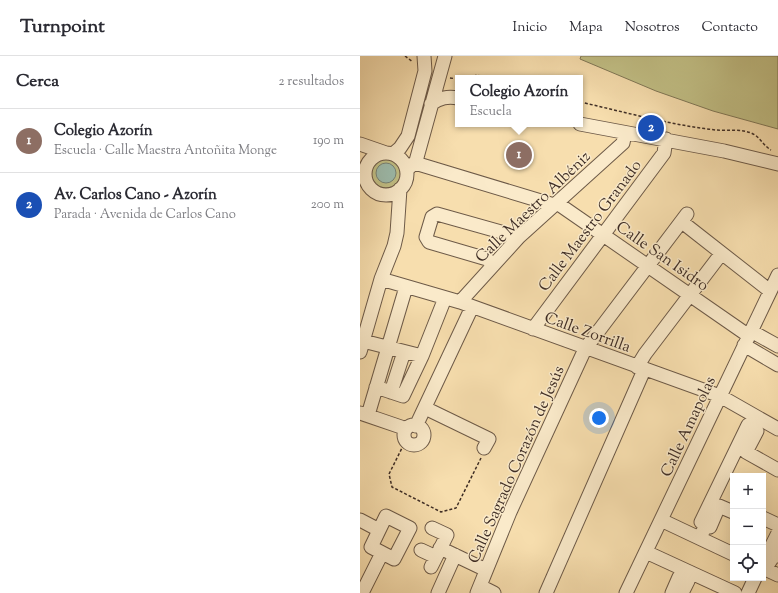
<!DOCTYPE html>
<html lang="es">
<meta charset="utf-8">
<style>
:root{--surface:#fff;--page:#f7f7f7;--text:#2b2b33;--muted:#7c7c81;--line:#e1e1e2;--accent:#d93025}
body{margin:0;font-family:"Sorts Mill Goudy",serif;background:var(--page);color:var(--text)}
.controls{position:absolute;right:12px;bottom:12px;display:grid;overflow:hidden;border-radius:0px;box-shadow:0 4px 16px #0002}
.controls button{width:36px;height:36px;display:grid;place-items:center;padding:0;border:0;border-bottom:1px solid var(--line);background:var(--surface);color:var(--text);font:20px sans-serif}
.you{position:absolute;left:239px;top:362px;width:14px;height:14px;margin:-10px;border:3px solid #fff;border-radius:50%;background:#1a73e8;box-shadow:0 0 0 6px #1a73e833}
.badge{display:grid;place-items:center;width:26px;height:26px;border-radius:50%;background:var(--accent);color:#fff;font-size:13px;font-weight:700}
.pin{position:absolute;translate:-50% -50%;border:2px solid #fff;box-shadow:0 1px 4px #0006}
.popup{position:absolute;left:95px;top:19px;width:128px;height:52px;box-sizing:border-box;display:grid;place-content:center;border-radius:0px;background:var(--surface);filter:drop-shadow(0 1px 3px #0005);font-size:13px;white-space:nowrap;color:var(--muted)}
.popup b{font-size:15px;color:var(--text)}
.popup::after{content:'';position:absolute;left:50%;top:100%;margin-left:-8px;border:8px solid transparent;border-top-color:var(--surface)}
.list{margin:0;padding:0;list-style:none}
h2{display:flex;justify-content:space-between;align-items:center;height:52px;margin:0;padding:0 16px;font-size:17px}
h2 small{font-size:13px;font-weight:400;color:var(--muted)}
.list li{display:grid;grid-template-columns:26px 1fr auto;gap:12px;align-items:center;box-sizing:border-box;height:64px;padding:0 16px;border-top:1px solid var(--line)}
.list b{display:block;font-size:15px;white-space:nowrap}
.list p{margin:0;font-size:13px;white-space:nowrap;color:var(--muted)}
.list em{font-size:13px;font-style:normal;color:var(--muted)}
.icon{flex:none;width:22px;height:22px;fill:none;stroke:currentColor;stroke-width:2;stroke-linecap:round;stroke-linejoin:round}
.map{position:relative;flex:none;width:418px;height:537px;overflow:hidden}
header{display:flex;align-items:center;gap:24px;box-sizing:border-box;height:56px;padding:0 20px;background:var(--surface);border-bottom:1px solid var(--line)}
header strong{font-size:19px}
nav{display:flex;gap:22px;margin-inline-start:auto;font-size:14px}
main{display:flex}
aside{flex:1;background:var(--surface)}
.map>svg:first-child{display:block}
.green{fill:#c2c086;stroke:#807756}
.water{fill:#9dbcad;stroke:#778377}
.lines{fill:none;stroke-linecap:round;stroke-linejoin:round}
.minor-casing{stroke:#6d5a48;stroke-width:15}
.path{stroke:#3f2e26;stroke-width:1.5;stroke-dasharray:3 2;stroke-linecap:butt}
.minor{stroke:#faeaca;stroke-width:13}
.labels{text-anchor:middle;stroke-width:3;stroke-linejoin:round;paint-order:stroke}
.street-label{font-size:16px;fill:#3f2e26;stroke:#faeaca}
</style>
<header>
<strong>Turnpoint</strong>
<nav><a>Inicio</a><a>Mapa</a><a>Nosotros</a><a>Contacto</a></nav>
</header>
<main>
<aside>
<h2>Cerca<small>2 resultados</small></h2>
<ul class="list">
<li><span class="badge" style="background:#8d6e63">1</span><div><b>Colegio Azorín</b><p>Escuela · Calle Maestra Antoñita Monge</p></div><em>190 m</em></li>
<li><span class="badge" style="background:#1a4fb4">2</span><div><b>Av. Carlos Cano - Azorín</b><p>Parada · Avenida de Carlos Cano</p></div><em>200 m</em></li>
</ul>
</aside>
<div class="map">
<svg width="418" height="537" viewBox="0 0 418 537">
<rect width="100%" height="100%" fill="#f7deae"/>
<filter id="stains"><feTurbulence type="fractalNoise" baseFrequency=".005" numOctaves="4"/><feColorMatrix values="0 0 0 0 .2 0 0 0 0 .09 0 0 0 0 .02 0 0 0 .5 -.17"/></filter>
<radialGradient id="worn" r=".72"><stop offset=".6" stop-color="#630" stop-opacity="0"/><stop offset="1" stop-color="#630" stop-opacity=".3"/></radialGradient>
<path class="green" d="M 221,0 L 418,0 L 418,73 L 353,55 L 296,35 L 220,3 Z
M11 117a15 15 0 1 1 30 0a15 15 0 1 1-30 0Z"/>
<path class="water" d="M16 117a10 10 0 1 1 20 0a10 10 0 1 1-20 0Z"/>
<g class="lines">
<g class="minor-casing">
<path id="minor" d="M 71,48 C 80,42 87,40 98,42
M 220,68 L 364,95 L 418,108
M 0,88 L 26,97
M5 118a21 21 0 1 1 42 0a21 21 0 1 1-42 0Z
M 33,98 L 40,92 L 48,80 L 65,15 L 64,0
M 55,107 L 194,149
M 49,112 L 56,105 L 85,0
M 197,147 L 389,280
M 322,166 L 410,235
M 133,209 L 127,203 L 69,186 L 66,181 L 72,161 L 77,158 L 159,181
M 21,223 L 100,246 L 360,340 L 418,373
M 100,246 L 159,181 L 263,87 L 265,77
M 173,273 L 304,97 L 306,83
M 391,275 L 418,290
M 3,285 L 62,300
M 384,289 L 418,309
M 0,296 L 21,223 L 34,190 L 37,177 L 40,133
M 277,311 L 285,298 L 361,198
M 16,331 L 43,340 L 62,300 L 85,242
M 31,336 L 44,296
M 65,352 L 129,383 L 124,392
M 0,357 L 41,371
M 8,359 L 46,231
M44 379a10 10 0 1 1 20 0a10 10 0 1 1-20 0Z
M 56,370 L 112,251
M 373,456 L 359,450 L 350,471 L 341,466 L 388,369 L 397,375 L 386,396 L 418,414
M 26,460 L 50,472 L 34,503 L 11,491 Z
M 403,462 L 418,469
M 0,464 L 19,474
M 301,464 L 373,498
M 418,477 L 409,495 L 418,500
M 340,482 L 349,462
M 80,492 L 126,514
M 61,494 L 76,501
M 286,496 L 375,537
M 71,511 L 87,479 L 72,472
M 403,512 L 418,519
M 405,513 L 418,493
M 120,530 L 134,537
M 2,537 L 22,497
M 78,537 L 95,499
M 117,537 L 150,456 L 225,293 L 327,158
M 186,537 L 284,314
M 266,537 L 418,219
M 312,537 L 319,521
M 322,537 L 328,525
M 388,537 L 395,522"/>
</g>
<path class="path" d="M 45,0 L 53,6
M 90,22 L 98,23
M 109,22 L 117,19 L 127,22
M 220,46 C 265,56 310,69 356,74 C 368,75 384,72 395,79 C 401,83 404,90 411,94
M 46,384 L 29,418 L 32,431 L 81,456 L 96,452 L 121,402"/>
<use href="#minor" class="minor"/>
</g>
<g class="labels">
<g class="street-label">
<text transform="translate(172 150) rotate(-44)" y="6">Calle Maestro Albéniz</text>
<text transform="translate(229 169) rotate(-53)" y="6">Calle Maestro Granado</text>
<text transform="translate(303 199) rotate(35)" y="6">Calle San Isidro</text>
<text transform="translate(228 275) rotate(20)" y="6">Calle Zorrilla</text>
<text transform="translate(327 370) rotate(-65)" y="6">Calle Amapolas</text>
<text transform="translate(155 408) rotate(-66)" y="6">Calle Sagrado Corazón de Jesús</text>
</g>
</g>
<rect width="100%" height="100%" filter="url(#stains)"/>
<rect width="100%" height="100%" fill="url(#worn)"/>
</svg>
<div class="controls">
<button>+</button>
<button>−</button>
<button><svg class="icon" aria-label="locate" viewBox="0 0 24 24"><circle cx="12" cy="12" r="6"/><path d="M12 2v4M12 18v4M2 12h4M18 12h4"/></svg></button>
</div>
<div class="you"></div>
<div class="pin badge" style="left:159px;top:99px;background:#8d6e63">1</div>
<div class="popup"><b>Colegio Azorín</b>Escuela</div>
<div class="pin badge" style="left:291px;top:72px;background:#1a4fb4">2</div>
</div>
</main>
